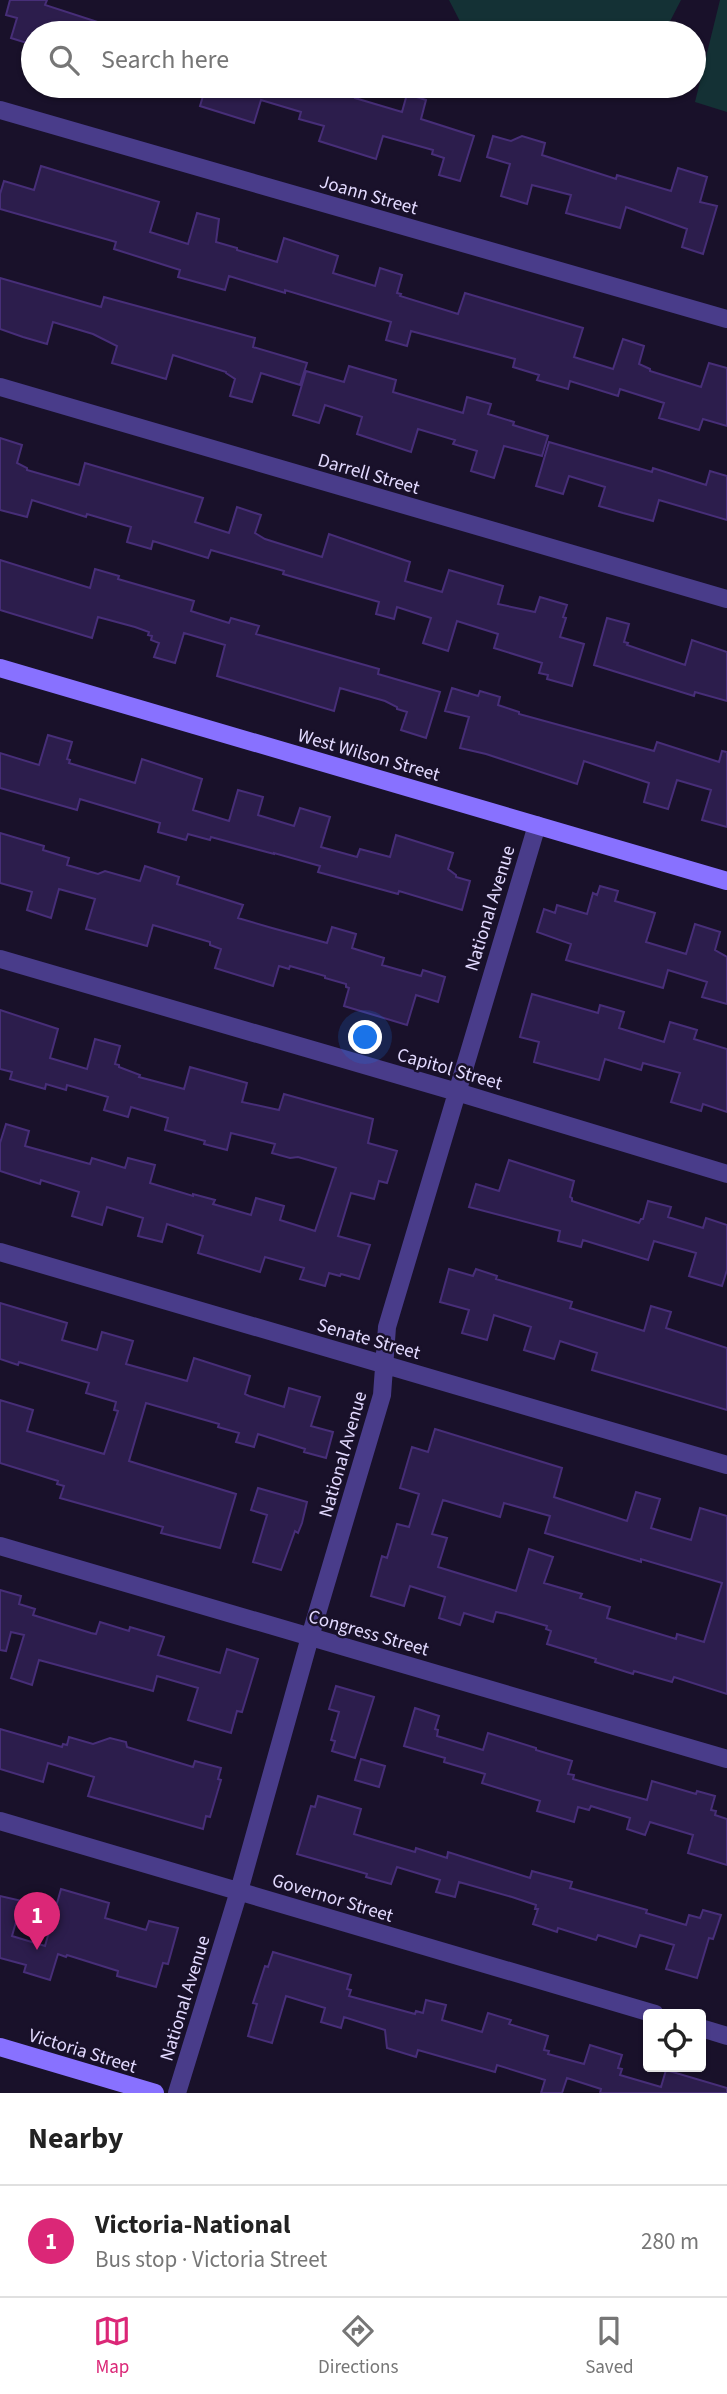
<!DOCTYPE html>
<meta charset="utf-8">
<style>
:root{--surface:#fff;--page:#f6f6f6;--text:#222;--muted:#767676;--line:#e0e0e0;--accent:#db2777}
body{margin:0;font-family:"Source Sans 3",sans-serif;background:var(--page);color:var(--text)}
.controls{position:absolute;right:21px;bottom:21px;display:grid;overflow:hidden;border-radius:7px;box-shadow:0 2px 5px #0004}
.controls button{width:63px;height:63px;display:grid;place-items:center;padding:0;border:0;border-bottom:2px solid var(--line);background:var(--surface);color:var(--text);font:35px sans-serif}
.you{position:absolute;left:366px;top:1038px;width:24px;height:24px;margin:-18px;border:5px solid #fff;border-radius:50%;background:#1a73e8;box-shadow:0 0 0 10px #1a73e833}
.badge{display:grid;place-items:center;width:46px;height:46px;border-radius:50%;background:var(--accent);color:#fff;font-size:23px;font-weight:700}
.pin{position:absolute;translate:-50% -58px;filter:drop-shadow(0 2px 4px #0008)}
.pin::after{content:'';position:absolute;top:37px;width:24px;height:21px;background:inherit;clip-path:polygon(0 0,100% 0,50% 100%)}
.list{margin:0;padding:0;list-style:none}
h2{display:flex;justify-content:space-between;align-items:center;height:91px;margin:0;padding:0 28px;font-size:30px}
h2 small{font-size:23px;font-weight:400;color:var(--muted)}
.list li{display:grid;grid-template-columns:46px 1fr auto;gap:21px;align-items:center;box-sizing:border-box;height:112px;padding:0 28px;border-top:2px solid var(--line)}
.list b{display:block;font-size:26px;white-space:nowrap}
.list p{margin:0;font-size:23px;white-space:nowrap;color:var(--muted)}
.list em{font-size:23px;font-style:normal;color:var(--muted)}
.icon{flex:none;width:38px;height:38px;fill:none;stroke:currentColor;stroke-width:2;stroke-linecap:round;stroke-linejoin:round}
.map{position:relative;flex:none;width:727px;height:2093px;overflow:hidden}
.search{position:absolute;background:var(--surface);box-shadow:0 2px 5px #0004;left:21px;right:21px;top:21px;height:77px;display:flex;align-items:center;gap:18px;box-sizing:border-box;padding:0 24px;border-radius:38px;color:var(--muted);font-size:26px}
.sheet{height:203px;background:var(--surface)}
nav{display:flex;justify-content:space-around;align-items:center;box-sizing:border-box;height:98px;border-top:2px solid var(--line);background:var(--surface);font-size:19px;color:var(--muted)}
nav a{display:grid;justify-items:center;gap:4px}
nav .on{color:var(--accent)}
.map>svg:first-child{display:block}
.green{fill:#143135}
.building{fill:#2c1d4c;stroke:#472e78;stroke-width:2;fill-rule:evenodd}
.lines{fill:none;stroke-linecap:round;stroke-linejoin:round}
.street{stroke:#493c8a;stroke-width:18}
.secondary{stroke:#8871ff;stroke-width:18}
.labels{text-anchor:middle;stroke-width:5;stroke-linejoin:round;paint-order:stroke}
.street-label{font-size:19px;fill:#e3daff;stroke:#19112a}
</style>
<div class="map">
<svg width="727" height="2093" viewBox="0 0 727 2093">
<rect width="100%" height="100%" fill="#19112a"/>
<path class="green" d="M 449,0 L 681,0 L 664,33 L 466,33 Z
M 720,0 L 727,0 L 727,112 L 695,102 Z"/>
<path class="building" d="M 10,0 L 47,0 L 45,5 L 116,28 L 115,33 L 33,33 L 33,45 L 11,38 L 17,18 L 6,15 Z
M 206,86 L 359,86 L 355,98 L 402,112 L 407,94 L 426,100 L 421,119 L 474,136 L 460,181 L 439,175 L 444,158 L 432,154 L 433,150 L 383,136 L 376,159 L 319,141 L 324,126 L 299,119 L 301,112 L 261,100 L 254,123 L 200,106 Z
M 493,136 L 511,141 L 522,136 L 545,143 L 542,155 L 616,179 L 617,175 L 671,191 L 678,168 L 707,177 L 700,202 L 717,206 L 703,254 L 682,247 L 687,229 L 626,207 L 620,228 L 566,213 L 571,195 L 532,185 L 527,204 L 501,196 L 510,164 L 487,157 Z
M 41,166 L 159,202 L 150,232 L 188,244 L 197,213 L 219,219 L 216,242 L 237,248 L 237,250 L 277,262 L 284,238 L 338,256 L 333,273 L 375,286 L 380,268 L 402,275 L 397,293 L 401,294 L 400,296 L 458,314 L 465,293 L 583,328 L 574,357 L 613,369 L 623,339 L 644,346 L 639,364 L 650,369 L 650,371 L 701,387 L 709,363 L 727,368 L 727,426 L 703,419 L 699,430 L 659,418 L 664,403 L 620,389 L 618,396 L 570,381 L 568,389 L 537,380 L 539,375 L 513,367 L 515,359 L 411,331 L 407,346 L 386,340 L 391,322 L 285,290 L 285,293 L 229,276 L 225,290 L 178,277 L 180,270 L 114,249 L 116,242 L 0,209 L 0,194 L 4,181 L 34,190 Z
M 0,278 L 101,307 L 104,297 L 255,338 L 253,347 L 307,363 L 300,385 L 261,373 L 252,402 L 230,396 L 235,379 L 226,373 L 226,372 L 173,355 L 166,379 L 112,363 L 117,346 L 93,334 L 53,322 L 47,344 L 23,337 L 0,329 Z
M 349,366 L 396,380 L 393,392 L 463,413 L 467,397 L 491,404 L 488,414 L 514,422 L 513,425 L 548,436 L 542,456 L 504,446 L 494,478 L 471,471 L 477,451 L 453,444 L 455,440 L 418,429 L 411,452 L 357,434 L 362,417 L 325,405 L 319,423 L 293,415 L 306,371 L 344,382 Z
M 0,438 L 22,445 L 17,463 L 27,468 L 27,470 L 79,485 L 85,463 L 203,498 L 195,522 L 229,533 L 237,507 L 261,515 L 255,533 L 265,539 L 322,557 L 329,534 L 410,562 L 405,581 L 442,592 L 449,570 L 503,586 L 498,604 L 535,612 L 540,597 L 567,605 L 563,617 L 566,618 L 560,637 L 584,644 L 572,686 L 547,679 L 548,675 L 539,673 L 542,663 L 494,648 L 498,634 L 457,621 L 448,651 L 423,643 L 431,618 L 397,607 L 394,619 L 376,614 L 379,602 L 283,574 L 284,571 L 211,550 L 208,558 L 153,541 L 151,549 L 127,542 L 131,527 L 87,514 L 86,517 L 32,500 L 27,517 L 0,510 Z
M 549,442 L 652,472 L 653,468 L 706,485 L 710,471 L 727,476 L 727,520 L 659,500 L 653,521 L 623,513 L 599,506 L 605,487 L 569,476 L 563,494 L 536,486 Z
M 0,560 L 90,588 L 95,569 L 119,576 L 118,579 L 194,601 L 191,611 L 229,623 L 231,618 L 259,626 L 256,634 L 379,669 L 378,674 L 440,692 L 426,738 L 401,730 L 407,712 L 397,709 L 397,707 L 385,701 L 340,688 L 334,711 L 217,676 L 225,645 L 184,633 L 175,663 L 154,657 L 159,643 L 151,640 L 152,636 L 148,635 L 149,632 L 135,627 L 98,617 L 92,638 L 0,610 Z
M 607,618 L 629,624 L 624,642 L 628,643 L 627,645 L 685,665 L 692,640 L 727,652 L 727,701 L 695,692 L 694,696 L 594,665 Z
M 452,688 L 478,696 L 480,691 L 500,697 L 498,705 L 519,712 L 519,714 L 654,751 L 657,742 L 719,762 L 722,751 L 727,752 L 727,827 L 702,820 L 711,790 L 677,780 L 668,809 L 644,802 L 649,783 L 584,761 L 577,784 L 486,754 L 460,748 L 469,717 L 445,711 Z
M 48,735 L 72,742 L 67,759 L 70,760 L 69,763 L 135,783 L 142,759 L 202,779 L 193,810 L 229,821 L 238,790 L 263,797 L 258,815 L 294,826 L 300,808 L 330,817 L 321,847 L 357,857 L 360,849 L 390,857 L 396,835 L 453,853 L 448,869 L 456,875 L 456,877 L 470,881 L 462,910 L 399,891 L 398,894 L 318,872 L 320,866 L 274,853 L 274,854 L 211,837 L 210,840 L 188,834 L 186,840 L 158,832 L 160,823 L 80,799 L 77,810 L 0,788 L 0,753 L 39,765 Z
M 0,833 L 44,846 L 43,850 L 69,858 L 67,865 L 98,874 L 105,871 L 140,881 L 145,866 L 179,877 L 177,884 L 243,905 L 238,918 L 272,928 L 327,943 L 332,927 L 356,934 L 352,948 L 384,958 L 382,965 L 421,976 L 423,970 L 445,977 L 438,1002 L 416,995 L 407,1025 L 344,1006 L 349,988 L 346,987 L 346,984 L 325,978 L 325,976 L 290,966 L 289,969 L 279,966 L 273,986 L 215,968 L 221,949 L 210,945 L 210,942 L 183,934 L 153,925 L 147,946 L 86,929 L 95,899 L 59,889 L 51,918 L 27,910 L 32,892 L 0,883 Z
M 600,886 L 618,891 L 615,901 L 655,913 L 646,942 L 686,954 L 695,924 L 720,932 L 715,950 L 727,957 L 727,1004 L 702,997 L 707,982 L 668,970 L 663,988 L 566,960 L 571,944 L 537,932 L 544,909 L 555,913 L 557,905 L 587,914 L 593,893 L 597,895 Z
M 532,994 L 598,1013 L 600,1005 L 624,1012 L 619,1028 L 664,1042 L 670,1022 L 697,1030 L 694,1039 L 727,1049 L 727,1112 L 703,1104 L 701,1111 L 671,1102 L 680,1073 L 643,1063 L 641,1070 L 605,1059 L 599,1080 L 534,1062 L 539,1042 L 520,1037 Z
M 0,1010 L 58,1029 L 50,1058 L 87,1069 L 95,1039 L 120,1046 L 115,1064 L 119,1065 L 119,1067 L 140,1075 L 139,1077 L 184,1089 L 190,1067 L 247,1083 L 242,1102 L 279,1110 L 284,1094 L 373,1119 L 368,1143 L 397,1151 L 387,1183 L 379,1181 L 374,1199 L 351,1193 L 338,1236 L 370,1245 L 359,1279 L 341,1274 L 340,1276 L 329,1273 L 325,1286 L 300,1279 L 304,1268 L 265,1257 L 260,1272 L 198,1253 L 203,1236 L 167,1224 L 162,1242 L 138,1236 L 143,1218 L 107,1207 L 102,1225 L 72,1216 L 79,1192 L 41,1180 L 40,1184 L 0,1171 L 0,1143 L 6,1124 L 29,1131 L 25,1146 L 90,1164 L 92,1158 L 125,1168 L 128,1158 L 155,1165 L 150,1183 L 193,1196 L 193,1194 L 215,1200 L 213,1204 L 251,1215 L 256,1198 L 284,1206 L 280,1220 L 315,1231 L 336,1168 L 298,1157 L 290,1158 L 272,1153 L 275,1144 L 231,1133 L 227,1150 L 204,1144 L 205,1141 L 165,1130 L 168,1118 L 131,1107 L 128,1117 L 104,1110 L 108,1097 L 67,1085 L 66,1090 L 46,1084 L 45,1089 L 10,1079 L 12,1072 L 0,1069 Z
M 509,1160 L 574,1181 L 570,1197 L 572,1198 L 572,1201 L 639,1223 L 641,1219 L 643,1219 L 648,1201 L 671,1207 L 668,1217 L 703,1228 L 706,1218 L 727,1225 L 727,1270 L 722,1286 L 689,1276 L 696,1253 L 654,1241 L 648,1260 L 583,1240 L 581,1247 L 558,1241 L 560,1231 L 469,1207 L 476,1184 L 499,1191 Z
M 449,1269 L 473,1276 L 476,1269 L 497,1276 L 496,1279 L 572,1302 L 570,1308 L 644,1331 L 651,1306 L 671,1312 L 666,1328 L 727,1348 L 727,1410 L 592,1370 L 597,1353 L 560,1341 L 554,1359 L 524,1350 L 531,1327 L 494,1315 L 487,1340 L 462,1333 L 469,1310 L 440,1302 Z
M 0,1303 L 67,1323 L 62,1340 L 97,1350 L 102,1332 L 133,1341 L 126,1364 L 187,1381 L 194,1358 L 250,1376 L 245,1394 L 249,1396 L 284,1407 L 289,1388 L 320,1397 L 311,1426 L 333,1432 L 326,1458 L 304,1452 L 305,1449 L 258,1434 L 254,1447 L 236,1442 L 239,1433 L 218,1427 L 219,1424 L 146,1403 L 129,1461 L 236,1494 L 220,1548 L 161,1533 L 163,1527 L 60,1498 L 64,1486 L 57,1484 L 58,1481 L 0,1463 L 0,1400 L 33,1410 L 27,1431 L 104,1454 L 118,1411 L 114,1410 L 116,1402 L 86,1393 L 89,1383 L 19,1362 L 18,1365 L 0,1359 Z
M 435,1429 L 562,1468 L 554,1497 L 627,1521 L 636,1492 L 660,1499 L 651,1528 L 691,1540 L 700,1508 L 727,1516 L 727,1694 L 674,1677 L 672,1682 L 634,1671 L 633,1674 L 595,1662 L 596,1659 L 547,1644 L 551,1631 L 546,1629 L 547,1626 L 506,1614 L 496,1612 L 493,1622 L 464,1613 L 460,1625 L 439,1618 L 445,1597 L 410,1586 L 404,1606 L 371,1596 L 382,1556 L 387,1558 L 397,1524 L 409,1527 L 419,1494 L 400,1488 L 412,1447 L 428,1452 ZM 443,1500 L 500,1517 L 504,1503 L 550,1516 L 545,1533 L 641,1562 L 641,1559 L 722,1583 L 704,1642 L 677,1634 L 676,1639 L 607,1618 L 610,1607 L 580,1598 L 582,1594 L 544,1583 L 553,1557 L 529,1549 L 516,1591 L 438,1567 L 447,1538 L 432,1534 Z
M 258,1488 L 307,1502 L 302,1523 L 298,1533 L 295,1531 L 281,1570 L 253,1562 L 267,1515 L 251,1510 Z
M 0,1590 L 21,1596 L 19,1604 L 35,1609 L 33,1615 L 91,1633 L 96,1634 L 100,1622 L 129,1631 L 130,1627 L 164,1637 L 158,1655 L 220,1673 L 227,1649 L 258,1659 L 242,1712 L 237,1711 L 231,1733 L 188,1720 L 198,1688 L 157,1676 L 153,1691 L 39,1660 L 32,1685 L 11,1678 L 24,1635 L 11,1632 L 6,1651 L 0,1650 Z
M 336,1686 L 374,1697 L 355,1758 L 332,1751 L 335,1741 L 331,1740 L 339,1712 L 329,1709 Z
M 415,1708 L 439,1716 L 435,1729 L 438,1730 L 437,1736 L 483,1750 L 488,1733 L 536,1748 L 536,1750 L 572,1761 L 568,1774 L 574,1775 L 573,1779 L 607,1789 L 647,1800 L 652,1781 L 696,1794 L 697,1791 L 715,1796 L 711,1810 L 716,1811 L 715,1815 L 727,1819 L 727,1865 L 688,1853 L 693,1835 L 650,1822 L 645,1835 L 627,1829 L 630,1818 L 591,1806 L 589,1810 L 578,1807 L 574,1822 L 537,1811 L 540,1801 L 482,1783 L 485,1774 L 444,1762 L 445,1758 L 404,1746 Z
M 0,1729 L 62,1747 L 63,1744 L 67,1745 L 69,1737 L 93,1744 L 110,1738 L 126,1742 L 127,1747 L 193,1767 L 195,1761 L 221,1768 L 218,1779 L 221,1780 L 210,1817 L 206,1816 L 203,1829 L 88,1796 L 94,1777 L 48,1763 L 43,1782 L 0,1769 Z
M 361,1759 L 385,1766 L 379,1787 L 355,1780 Z
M 318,1796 L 361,1809 L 354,1834 L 415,1852 L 416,1848 L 447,1858 L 448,1852 L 530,1878 L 532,1871 L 572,1882 L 570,1888 L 647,1910 L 646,1913 L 686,1925 L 689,1915 L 700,1918 L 703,1910 L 721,1915 L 713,1939 L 709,1938 L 697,1978 L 666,1969 L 674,1945 L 640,1935 L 636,1947 L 598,1935 L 596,1940 L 558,1928 L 557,1932 L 533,1924 L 538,1909 L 535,1909 L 536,1905 L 512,1897 L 459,1882 L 455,1897 L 436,1892 L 440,1880 L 397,1867 L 391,1884 L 366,1877 L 367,1874 L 297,1854 L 311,1806 L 315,1807 Z
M 61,1889 L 109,1903 L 105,1918 L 146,1930 L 149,1921 L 178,1928 L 168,1964 L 163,1963 L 156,1987 L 117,1976 L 118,1971 L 67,1955 L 66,1957 L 58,1954 L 50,1980 L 24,1972 L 26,1965 L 0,1958 L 0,1896 L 22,1901 L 12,1936 L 45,1946 Z
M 273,1952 L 351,1975 L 347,1989 L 351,1990 L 349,1996 L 415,2014 L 416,2011 L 423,2013 L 426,2000 L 446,2005 L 442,2020 L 482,2032 L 488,2013 L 511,2020 L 509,2024 L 548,2036 L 544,2050 L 549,2051 L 548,2054 L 584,2064 L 590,2045 L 622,2055 L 618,2068 L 622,2069 L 620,2075 L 661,2087 L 666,2070 L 727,2088 L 727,2093 L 600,2093 L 601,2089 L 567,2078 L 562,2093 L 541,2093 L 545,2080 L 497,2065 L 495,2072 L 418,2050 L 416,2057 L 387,2048 L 385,2030 L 344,2017 L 341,2028 L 321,2022 L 325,2008 L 286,1996 L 272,2043 L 248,2036 L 257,2004 L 253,2003 L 265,1966 L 268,1967 Z"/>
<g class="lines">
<path class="street" d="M 0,110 L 727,319
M 0,387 L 727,599
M 0,959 L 457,1092 L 727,1174
M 0,1252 L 727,1465
M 0,1546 L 727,1759
M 0,1821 L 655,2014
M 701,2028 L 727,2036
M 177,2093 L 239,1891 L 310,1637 L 382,1395 L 387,1327 L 537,825"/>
<path class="secondary" d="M 0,668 L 727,881
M 0,2047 L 155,2093"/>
</g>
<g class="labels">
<g class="street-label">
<text transform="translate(369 194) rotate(16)" y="7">Joann Street</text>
<text transform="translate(369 473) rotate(16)" y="7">Darrell Street</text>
<text transform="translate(369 754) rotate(16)" y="7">West Wilson Street</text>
<text transform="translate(489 908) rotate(-73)" y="7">National Avenue</text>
<text transform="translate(450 1068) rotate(16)" y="7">Capitol Street</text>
<text transform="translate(369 1338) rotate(16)" y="7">Senate Street</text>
<text transform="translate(342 1454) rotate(-74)" y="7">National Avenue</text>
<text transform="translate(369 1632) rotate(16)" y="7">Congress Street</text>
<text transform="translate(333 1897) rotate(17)" y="7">Governor Street</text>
<text transform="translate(184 1998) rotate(-73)" y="7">National Avenue</text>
<text transform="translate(83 2050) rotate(17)" y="7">Victoria Street</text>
</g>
</g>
</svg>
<div class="controls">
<button><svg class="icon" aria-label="locate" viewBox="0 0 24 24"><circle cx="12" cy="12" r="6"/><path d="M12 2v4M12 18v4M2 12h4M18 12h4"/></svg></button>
</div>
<div class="you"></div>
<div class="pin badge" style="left:37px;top:1950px">1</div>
<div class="search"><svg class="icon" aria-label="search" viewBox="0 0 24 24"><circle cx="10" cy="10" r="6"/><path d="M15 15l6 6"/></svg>Search here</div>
</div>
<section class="sheet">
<h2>Nearby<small></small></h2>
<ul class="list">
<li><span class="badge">1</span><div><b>Victoria-National</b><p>Bus stop · Victoria Street</p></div><em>280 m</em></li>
</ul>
</section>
<nav>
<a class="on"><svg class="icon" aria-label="map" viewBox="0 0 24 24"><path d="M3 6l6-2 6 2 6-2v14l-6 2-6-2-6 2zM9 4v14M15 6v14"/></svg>Map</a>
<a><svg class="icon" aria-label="directions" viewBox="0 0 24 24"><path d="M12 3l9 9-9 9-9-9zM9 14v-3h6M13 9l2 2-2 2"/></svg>Directions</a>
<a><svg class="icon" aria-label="saved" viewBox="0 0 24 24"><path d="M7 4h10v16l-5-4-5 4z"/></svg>Saved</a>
</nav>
